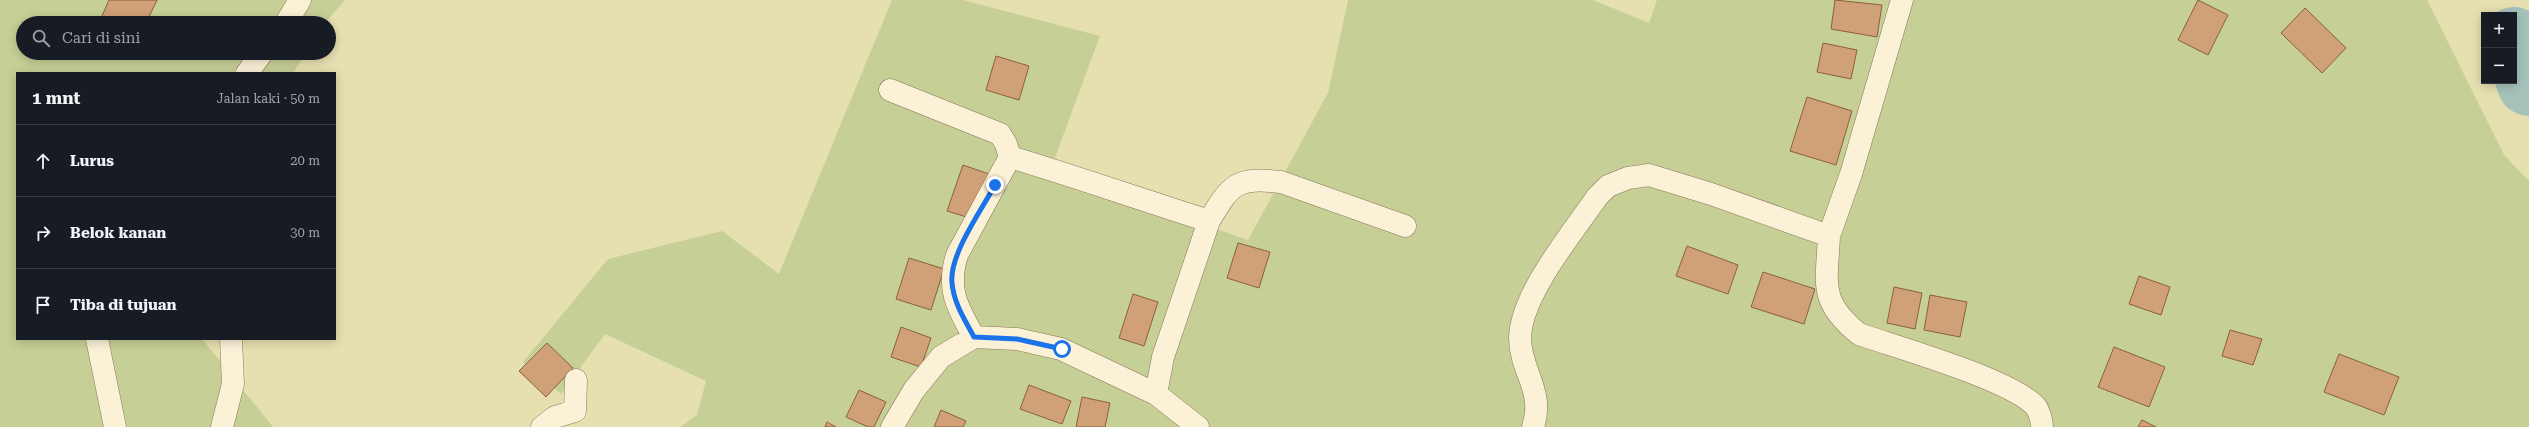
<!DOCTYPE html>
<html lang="id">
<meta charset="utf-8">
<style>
:root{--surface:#171b24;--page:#20242c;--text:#f1f3f6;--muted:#9ea1a6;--line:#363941}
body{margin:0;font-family:"Roboto Serif",serif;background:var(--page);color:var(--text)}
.controls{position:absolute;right:12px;top:12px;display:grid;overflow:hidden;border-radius:0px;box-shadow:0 2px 10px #0003}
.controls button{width:36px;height:36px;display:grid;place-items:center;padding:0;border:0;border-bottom:1px solid var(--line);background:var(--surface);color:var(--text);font:20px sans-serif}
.stop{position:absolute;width:12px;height:12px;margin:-9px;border:3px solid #1a73e8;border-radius:50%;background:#fff}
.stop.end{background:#1a73e8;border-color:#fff;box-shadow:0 1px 4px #0008}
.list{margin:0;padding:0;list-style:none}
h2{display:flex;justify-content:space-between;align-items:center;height:52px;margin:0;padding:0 16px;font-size:17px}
h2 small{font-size:13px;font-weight:400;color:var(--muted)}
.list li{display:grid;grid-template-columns:26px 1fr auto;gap:12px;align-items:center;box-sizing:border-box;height:72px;padding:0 16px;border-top:1px solid var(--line)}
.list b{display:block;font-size:15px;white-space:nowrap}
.list em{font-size:13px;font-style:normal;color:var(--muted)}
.icon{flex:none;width:22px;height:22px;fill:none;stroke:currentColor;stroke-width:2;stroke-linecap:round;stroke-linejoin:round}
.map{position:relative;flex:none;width:2529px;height:427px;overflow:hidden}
.search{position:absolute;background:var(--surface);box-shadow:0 2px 10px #0003;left:16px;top:16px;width:320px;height:44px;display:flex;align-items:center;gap:10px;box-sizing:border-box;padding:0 14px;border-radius:22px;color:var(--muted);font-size:15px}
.panel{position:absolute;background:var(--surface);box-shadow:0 2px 10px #0003;left:16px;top:72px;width:320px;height:268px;border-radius:0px}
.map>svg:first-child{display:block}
.farmland{fill:#e6dfb0;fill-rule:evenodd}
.green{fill:#c6cf96}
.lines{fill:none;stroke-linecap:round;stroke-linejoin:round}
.river{stroke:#a5c3bb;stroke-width:64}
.building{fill:#d0a077;stroke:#8b603e}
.minor-casing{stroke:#8b7659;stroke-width:23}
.minor{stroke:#faf1d7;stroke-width:22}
.route{stroke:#1a73e8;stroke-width:5}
</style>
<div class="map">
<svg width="2529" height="427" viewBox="0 0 2529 427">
<rect width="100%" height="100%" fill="#f0e4c3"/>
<path class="farmland" d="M 0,0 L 2529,0 L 2529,427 L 0,427 ZM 2484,15 L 2514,15 L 2514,81 L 2484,81 ZM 23,23 L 329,23 L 329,53 L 23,53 ZM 17,73 L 335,73 L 335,339 L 17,339 Z"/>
<path class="green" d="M 0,0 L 345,0 L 325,23 L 23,23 L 23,53 L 306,53 L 293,73 L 17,73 L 17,339 L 202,339 L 273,427 L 0,427 Z
M 892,0 L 963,0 L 1100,36 L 1050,171 L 1248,240 L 1328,93 L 1348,0 L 1593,0 L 1649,23 L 1657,0 L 2427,0 L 2504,155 L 2529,181 L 2529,427 L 680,427 L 697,415 L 706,381 L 605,334 L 561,394 L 523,362 L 608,259 L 722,231 L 779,274 Z"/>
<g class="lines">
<path class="river" d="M 2514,39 L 2529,84"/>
</g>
<path class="building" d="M 109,0 L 157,0 L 146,23 L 118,23 L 102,16 Z
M 1835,0 L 1882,5 L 1877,37 L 1831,29 Z
M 2198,0 L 2228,15 L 2208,55 L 2178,40 Z
M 2305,8 L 2346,48 L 2322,73 L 2281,33 Z
M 1823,43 L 1857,50 L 1851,79 L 1817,72 Z
M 996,56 L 1029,66 L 1019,100 L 986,90 Z
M 1807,97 L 1852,111 L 1836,165 L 1790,151 Z
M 963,165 L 989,174 L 973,219 L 947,211 Z
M 1238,243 L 1270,252 L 1259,288 L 1227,278 Z
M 1687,246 L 1738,265 L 1728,294 L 1676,276 Z
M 909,258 L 944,269 L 931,310 L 896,299 Z
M 1763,272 L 1815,289 L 1804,324 L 1751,307 Z
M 2139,276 L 2170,287 L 2161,315 L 2129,304 Z
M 1894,287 L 1922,293 L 1915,329 L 1887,323 Z
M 1133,294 L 1158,302 L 1144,346 L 1119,338 Z
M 1930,295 L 1967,302 L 1960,337 L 1924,330 Z
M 901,327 L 931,338 L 921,367 L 891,357 Z
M 2230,330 L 2262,339 L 2253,365 L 2222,356 Z
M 547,343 L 573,368 L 546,397 L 519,371 Z
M 2114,347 L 2165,367 L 2149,407 L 2098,387 Z
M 2339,354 L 2399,377 L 2384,415 L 2324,392 Z
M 1029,385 L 1071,401 L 1062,424 L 1020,409 Z
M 859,390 L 886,402 L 874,427 L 868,427 L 846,417 Z
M 1082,397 L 1110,403 L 1105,427 L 1076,427 Z
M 941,410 L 966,421 L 963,427 L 934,427 Z
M 2142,420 L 2156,427 L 2138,427 Z
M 827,422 L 836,427 L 825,427 Z"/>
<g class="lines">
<g class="minor-casing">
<path id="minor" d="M 286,23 L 300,0
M 247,73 L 262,53
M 890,90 L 1000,134 L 1006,144 L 1010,157 L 957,255 C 946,290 958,308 974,337
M 1010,157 C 1077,177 1142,200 1209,221 C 1231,184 1236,177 1281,182 L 1405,226
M 1829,236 C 1827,283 1818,301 1859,334 C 1896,347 2013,380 2036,407 C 2039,411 2042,421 2042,427
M 97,339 L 115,427
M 1156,394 L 1163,357 L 1209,221
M 222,427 L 233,384 L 231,339
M 542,427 L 555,417 L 575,411 L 576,380
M 892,427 L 914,390 L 941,357 L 974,337 L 1017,339 L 1061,349 L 1156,394 L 1198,427
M 1533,427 C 1545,391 1520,371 1520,338 C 1521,294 1572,234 1597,197 L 1608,186 L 1628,178 L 1649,175 L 1711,194 L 1829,236 L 1851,174 L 1902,0"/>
</g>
<use href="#minor" class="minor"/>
</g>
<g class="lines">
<path class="route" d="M 995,185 C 981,211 949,255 952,283 C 954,304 965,320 974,337 L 1017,339 L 1062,349"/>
</g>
</svg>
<div class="controls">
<button>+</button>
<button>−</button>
</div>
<div class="stop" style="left:1062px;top:349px"></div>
<div class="stop end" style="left:995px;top:185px"></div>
<div class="search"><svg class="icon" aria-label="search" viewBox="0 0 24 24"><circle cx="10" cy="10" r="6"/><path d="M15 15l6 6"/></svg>Cari di sini</div>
<section class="panel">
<h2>1 mnt<small>Jalan kaki · 50 m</small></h2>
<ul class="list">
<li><svg class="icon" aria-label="ahead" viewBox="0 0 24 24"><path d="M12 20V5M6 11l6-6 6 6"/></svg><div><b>Lurus</b></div><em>20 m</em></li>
<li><svg class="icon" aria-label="right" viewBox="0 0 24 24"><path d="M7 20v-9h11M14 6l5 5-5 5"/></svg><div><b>Belok kanan</b></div><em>30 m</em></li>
<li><svg class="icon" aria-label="arrive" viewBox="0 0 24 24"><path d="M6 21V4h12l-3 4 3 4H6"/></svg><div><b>Tiba di tujuan</b></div></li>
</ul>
</section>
</div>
